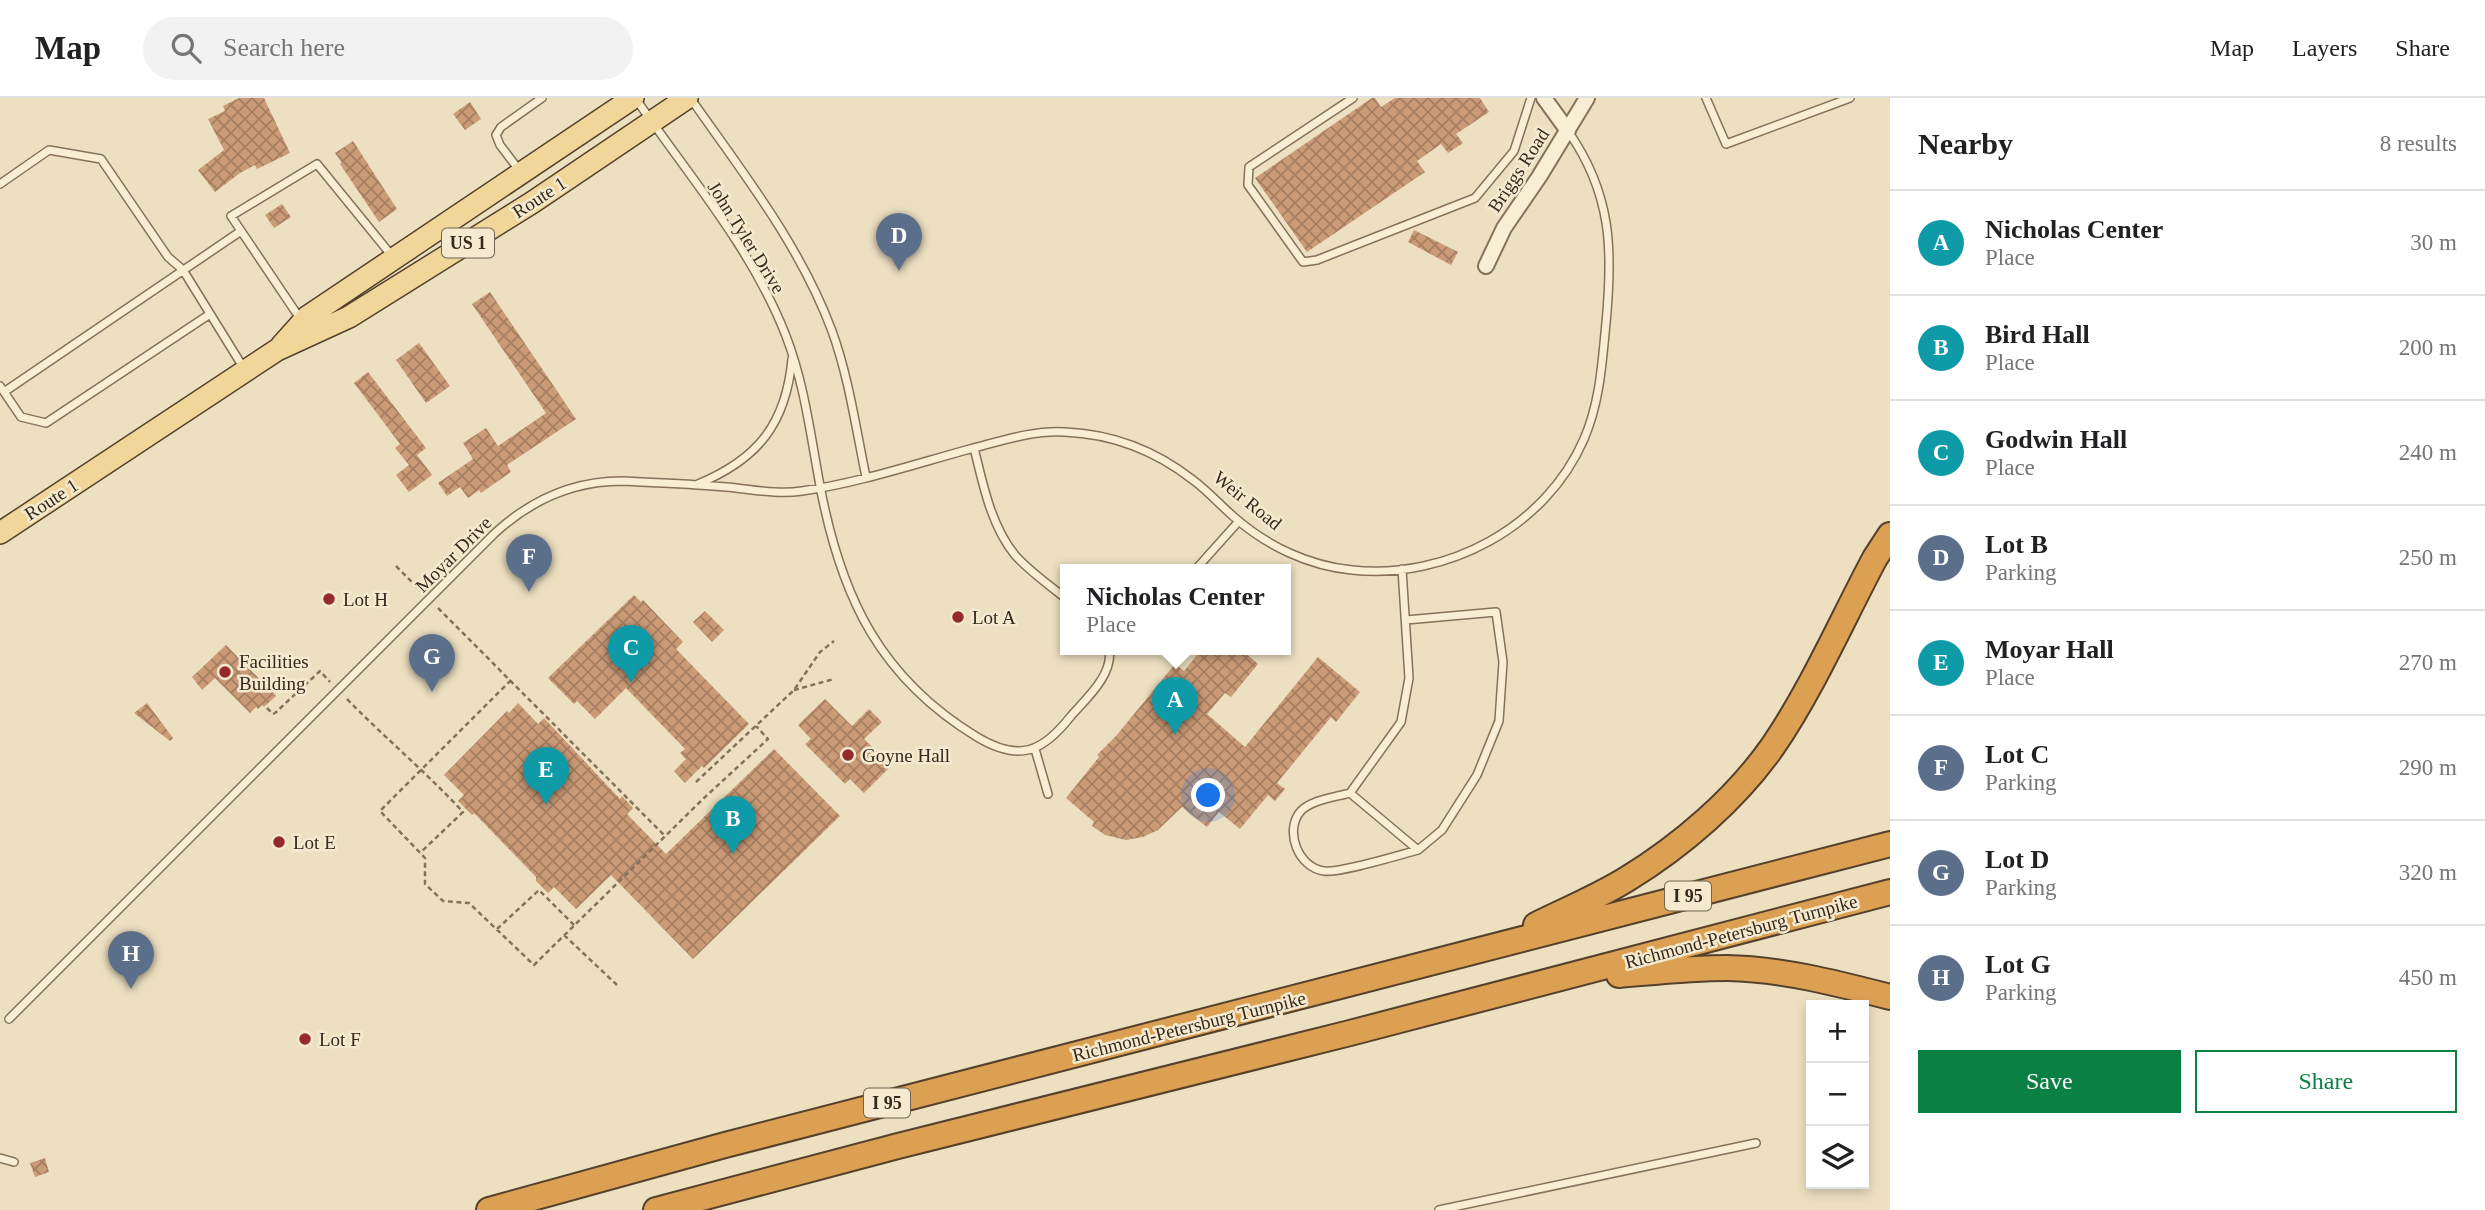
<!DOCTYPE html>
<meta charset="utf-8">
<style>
:root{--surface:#fff;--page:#f2f2f2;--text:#202124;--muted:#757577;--line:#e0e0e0;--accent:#0b8043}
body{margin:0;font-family:"Times New Roman",serif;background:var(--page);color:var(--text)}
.controls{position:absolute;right:21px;bottom:21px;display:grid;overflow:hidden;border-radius:0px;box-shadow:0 4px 10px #0003}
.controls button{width:63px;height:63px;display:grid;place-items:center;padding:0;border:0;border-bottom:2px solid var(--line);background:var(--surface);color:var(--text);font:35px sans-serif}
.you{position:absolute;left:1209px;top:698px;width:24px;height:24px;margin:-18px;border:5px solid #fff;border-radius:50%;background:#1a73e8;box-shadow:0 0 0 10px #1a73e833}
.badge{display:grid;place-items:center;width:46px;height:46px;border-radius:50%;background:var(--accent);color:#fff;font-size:23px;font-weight:700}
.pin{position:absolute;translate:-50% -58px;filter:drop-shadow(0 2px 4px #0008)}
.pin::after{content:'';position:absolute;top:37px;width:24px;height:21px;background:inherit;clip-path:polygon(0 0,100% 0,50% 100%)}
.popup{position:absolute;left:1060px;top:466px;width:231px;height:91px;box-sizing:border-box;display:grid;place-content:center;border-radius:0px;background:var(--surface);filter:drop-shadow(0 2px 5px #0005);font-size:23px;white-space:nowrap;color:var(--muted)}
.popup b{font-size:26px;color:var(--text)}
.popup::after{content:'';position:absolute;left:50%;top:100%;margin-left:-14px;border:14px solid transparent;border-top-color:var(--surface)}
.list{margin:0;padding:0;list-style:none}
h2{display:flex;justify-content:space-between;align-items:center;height:91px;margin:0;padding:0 28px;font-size:30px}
h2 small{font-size:23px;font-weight:400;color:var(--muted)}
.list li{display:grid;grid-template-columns:46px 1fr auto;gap:21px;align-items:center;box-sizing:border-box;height:105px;padding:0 28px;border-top:2px solid var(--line)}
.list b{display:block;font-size:26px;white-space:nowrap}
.list p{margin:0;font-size:23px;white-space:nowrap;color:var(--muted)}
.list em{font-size:23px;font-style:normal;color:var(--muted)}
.actions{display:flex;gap:14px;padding:21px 28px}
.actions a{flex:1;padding:16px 0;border:2px solid var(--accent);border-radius:0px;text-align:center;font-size:24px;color:var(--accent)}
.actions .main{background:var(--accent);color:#fff}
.icon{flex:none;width:38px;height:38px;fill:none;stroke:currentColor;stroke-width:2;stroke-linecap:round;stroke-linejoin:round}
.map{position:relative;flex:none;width:1890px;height:1112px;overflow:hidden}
header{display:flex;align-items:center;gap:42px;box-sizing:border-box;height:98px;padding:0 35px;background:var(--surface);border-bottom:2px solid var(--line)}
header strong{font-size:33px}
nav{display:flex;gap:38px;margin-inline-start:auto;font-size:24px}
.search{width:490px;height:63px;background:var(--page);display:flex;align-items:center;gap:18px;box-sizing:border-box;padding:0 24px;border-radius:38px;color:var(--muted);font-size:26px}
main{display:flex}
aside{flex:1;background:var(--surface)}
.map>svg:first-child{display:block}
.building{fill:url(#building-cross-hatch)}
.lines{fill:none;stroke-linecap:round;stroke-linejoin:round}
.lane-casing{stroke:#867159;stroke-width:10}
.street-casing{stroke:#867159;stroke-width:18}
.primary-casing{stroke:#54402d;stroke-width:24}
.highway-casing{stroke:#54402d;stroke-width:28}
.path{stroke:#867159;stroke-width:2.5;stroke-dasharray:5 3.5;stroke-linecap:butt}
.lane{stroke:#f8eed4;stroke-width:7}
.street{stroke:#f8eed4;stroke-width:14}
.primary{stroke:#f0d699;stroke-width:21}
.highway{stroke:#dca052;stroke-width:24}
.poi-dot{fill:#942a2a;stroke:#f5ead0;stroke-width:2.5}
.labels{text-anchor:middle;stroke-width:5;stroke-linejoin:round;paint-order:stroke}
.shield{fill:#f5ead0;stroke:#6f6353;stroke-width:2}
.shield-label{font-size:18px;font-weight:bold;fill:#36291d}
.street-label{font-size:19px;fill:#36291d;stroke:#f5ead0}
.poi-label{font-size:19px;fill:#36291d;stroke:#f5ead0;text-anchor:start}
</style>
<header>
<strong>Map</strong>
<div class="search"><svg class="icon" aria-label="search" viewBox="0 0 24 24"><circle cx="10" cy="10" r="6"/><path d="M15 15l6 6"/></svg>Search here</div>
<nav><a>Map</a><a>Layers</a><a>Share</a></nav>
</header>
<main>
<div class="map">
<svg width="1890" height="1112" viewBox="0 0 1890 1112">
<defs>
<pattern id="building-cross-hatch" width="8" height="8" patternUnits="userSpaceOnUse" patternTransform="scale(1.75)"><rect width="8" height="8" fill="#cb9b77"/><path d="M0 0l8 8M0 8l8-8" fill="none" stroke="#a67e61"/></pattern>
</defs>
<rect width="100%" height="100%" fill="#ede0c1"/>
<path class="building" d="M 239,0 L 264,0 L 290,55 L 257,71 L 255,67 L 240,75 L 215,94 L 198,72 L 224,52 L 208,21 L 225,13 L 223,8 Z
M 1372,0 L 1375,0 L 1381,9 L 1395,0 L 1480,0 L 1489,14 L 1456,36 L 1463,45 L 1448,55 L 1441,46 L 1417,63 L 1425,74 L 1307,154 L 1255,80 Z
M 470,4 L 481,21 L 465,32 L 453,16 Z
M 353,43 L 397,111 L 379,124 L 340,66 L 342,65 L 335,55 Z
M 282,106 L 291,119 L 274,130 L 265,117 Z
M 1414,132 L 1458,154 L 1451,167 L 1408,144 Z
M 490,194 L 576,321 L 507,367 L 511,374 L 481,395 L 479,392 L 468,400 L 460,389 L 447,398 L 438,385 L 473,361 L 463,345 L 486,330 L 498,348 L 546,315 L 472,206 Z
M 419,245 L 450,288 L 426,305 L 396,262 Z
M 368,274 L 426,350 L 417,357 L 432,377 L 409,394 L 396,377 L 409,367 L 395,350 L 400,346 L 354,285 Z
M 634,497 L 641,504 L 643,502 L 683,544 L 676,551 L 749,626 L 704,670 L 702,668 L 685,685 L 674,673 L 686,661 L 680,655 L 685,651 L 626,590 L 595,621 L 577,603 L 574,606 L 548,580 Z
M 705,513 L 724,532 L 712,544 L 693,524 Z
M 226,547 L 276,598 L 264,609 L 262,607 L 258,611 L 256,609 L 250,615 L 215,580 L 202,592 L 192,579 Z
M 1202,551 L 1241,551 L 1258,566 L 1231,599 L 1225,595 L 1207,616 L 1245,649 L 1318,559 L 1360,594 L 1336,624 L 1331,619 L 1277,685 L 1285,691 L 1275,703 L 1268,697 L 1240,731 L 1219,714 L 1207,729 L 1182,709 L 1158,732 L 1143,739 L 1126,742 L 1105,737 L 1092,728 L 1094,724 L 1066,700 L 1099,659 L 1097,657 L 1116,638 L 1175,566 L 1184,573 Z
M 825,601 L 852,628 L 869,611 L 882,624 L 864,641 L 891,668 L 864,695 L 850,681 L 845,686 L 805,646 L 811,641 L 798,627 Z
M 147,605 L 173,640 L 170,643 L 134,615 Z
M 518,605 L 538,626 L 544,620 L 620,701 L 622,698 L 633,710 L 627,716 L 666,756 L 774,651 L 840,718 L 693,861 L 611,777 L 576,811 L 554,789 L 548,795 L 536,783 L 536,779 L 474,715 L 472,717 L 458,703 L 464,697 L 444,677 L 507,613 L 509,615 Z
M 45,1060 L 49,1074 L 35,1079 L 30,1065 Z"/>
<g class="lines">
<g class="lane-casing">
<path id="lane" d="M 1353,0 L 1249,69 L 1248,87 L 1303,164 L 1317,162 L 1475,100 L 1514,53 L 1531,0
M 1706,0 L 1726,46 L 1850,0
M 636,1 C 688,77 752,150 786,238 C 805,287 811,341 821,393 C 842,500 880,580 977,639 C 1019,664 1042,655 1071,618 C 1086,601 1114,576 1109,551
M 691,1 C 743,75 800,147 832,233 C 849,280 856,331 866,379
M 519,72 L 500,47 L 496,37 L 501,29 L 542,0
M 0,86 L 49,52 L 101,61 L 168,159 L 183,172 L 243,269
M 301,222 L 231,118 L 317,66 L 392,158
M 0,288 L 21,319 L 46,325 L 210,216
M 4,294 L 241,133
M 974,350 C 983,386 991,428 1015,457 C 1029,473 1048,486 1065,500
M 698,386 C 758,361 786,326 792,261
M 1196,471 L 1239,423
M 1402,471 L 1409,580 L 1401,624 L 1350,695 L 1418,752 L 1442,732 L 1477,677 L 1499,623 L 1503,564 L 1496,514 L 1406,522
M 1035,651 L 1048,696
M 1350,695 C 1336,699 1310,702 1300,714 C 1284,734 1299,770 1324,773 C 1341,775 1399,757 1418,752
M 9,921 L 495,435 C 531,402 572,383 622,383 C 656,385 691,386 726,389 C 750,391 777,397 802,393 C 858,385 915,366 970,351 C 1001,343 1033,332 1065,334 C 1112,336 1156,353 1193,382 C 1208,393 1220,407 1234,419 C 1267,448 1309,468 1352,472 C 1447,482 1546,429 1584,341 C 1600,304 1602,265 1606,225 C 1613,152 1612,96 1568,33
M 0,1060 L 14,1064
M 1439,1112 L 1756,1045"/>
</g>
<g class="street-casing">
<path id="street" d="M 1544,0 L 1568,33
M 1486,168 L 1504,130 L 1539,79 L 1587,0"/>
</g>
<g class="primary-casing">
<path id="primary" d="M 281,248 L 307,219 L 633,0
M 0,435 L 277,252 L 349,219 L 533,104 L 687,0"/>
</g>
<g class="highway-casing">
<path id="highway" d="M 1536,827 C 1566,812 1598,799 1627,781 C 1681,748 1736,701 1773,648 C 1812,591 1842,522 1875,460 L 1890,437
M 1619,877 C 1655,874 1691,870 1727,870 C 1782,871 1836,885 1890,899
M 489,1112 L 725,1047 L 1890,746
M 656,1112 L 898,1048 L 1350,935 L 1890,794"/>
</g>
<path class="path" d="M 396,468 L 421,493
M 438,510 L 665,738
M 511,582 L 380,713 L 425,760 L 425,786 L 443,803 L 469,805 L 534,867 L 704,700 L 768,641 L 756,628
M 794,592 L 834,581
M 347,601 C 385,640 426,674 463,714 L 420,755
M 267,610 L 273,616 L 275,615 L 320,573 L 330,584
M 696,684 L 794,592 L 820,554 L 834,543
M 497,831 L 539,792 L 574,827
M 564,837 L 617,887"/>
<use href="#lane" class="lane"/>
<use href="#street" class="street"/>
<use href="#primary" class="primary"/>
<use href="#highway" class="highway"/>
</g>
<g class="poi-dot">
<circle cx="329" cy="501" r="7"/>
<circle cx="958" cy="519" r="7"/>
<circle cx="225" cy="574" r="7"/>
<circle cx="848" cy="657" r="7"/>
<circle cx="279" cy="744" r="7"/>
<circle cx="305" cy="941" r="7"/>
</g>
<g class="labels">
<g class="shield">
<rect x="442" y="130.5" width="52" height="29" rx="5"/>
<rect x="1665" y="783.5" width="46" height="29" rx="5"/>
<rect x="864" y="990.5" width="46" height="29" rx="5"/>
</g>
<g class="shield-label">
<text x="468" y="151">US 1</text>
<text x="1688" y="804">I 95</text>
<text x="887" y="1011">I 95</text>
</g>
<g class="street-label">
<text transform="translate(1518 72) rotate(-57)" y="7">Briggs Road</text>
<text transform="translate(539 99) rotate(-33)" y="7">Route 1</text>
<text transform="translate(747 139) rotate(58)" y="7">John Tyler Drive</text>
<text transform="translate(51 401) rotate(-33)" y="7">Route 1</text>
<text transform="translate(1248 402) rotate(39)" y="7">Weir Road</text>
<text transform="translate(453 456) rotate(-45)" y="7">Moyar Drive</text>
<text transform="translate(1741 833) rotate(-15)" y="7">Richmond-Petersburg Turnpike</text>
<text transform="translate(1189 928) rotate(-14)" y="7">Richmond-Petersburg Turnpike</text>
</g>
<g class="poi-label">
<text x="343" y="508">Lot H</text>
<text x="972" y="526">Lot A</text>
<text x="239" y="570">Facilities<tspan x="239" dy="22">Building</tspan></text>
<text x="862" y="664">Goyne Hall</text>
<text x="293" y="751">Lot E</text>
<text x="319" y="948">Lot F</text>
</g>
</g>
</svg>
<div class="controls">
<button>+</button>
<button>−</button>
<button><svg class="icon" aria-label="layers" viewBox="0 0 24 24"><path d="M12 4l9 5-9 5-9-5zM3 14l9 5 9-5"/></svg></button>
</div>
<div class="you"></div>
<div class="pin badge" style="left:1175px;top:637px;background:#0f9aa8">A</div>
<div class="popup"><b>Nicholas Center</b>Place</div>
<div class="pin badge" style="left:733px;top:756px;background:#0f9aa8">B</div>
<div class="pin badge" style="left:631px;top:585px;background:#0f9aa8">C</div>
<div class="pin badge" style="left:899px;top:173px;background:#5c6f8a">D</div>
<div class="pin badge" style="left:546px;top:707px;background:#0f9aa8">E</div>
<div class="pin badge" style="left:529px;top:494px;background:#5c6f8a">F</div>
<div class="pin badge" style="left:432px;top:594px;background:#5c6f8a">G</div>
<div class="pin badge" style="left:131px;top:891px;background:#5c6f8a">H</div>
</div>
<aside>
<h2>Nearby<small>8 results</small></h2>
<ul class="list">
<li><span class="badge" style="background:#0f9aa8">A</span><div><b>Nicholas Center</b><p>Place</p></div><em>30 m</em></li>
<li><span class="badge" style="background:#0f9aa8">B</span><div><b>Bird Hall</b><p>Place</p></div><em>200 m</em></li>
<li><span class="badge" style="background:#0f9aa8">C</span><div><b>Godwin Hall</b><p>Place</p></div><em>240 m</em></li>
<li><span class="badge" style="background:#5c6f8a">D</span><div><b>Lot B</b><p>Parking</p></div><em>250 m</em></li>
<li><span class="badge" style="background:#0f9aa8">E</span><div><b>Moyar Hall</b><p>Place</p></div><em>270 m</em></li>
<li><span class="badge" style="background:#5c6f8a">F</span><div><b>Lot C</b><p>Parking</p></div><em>290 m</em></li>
<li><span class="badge" style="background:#5c6f8a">G</span><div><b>Lot D</b><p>Parking</p></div><em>320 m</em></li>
<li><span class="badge" style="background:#5c6f8a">H</span><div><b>Lot G</b><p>Parking</p></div><em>450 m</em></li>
</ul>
<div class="actions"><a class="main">Save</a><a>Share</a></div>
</aside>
</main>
